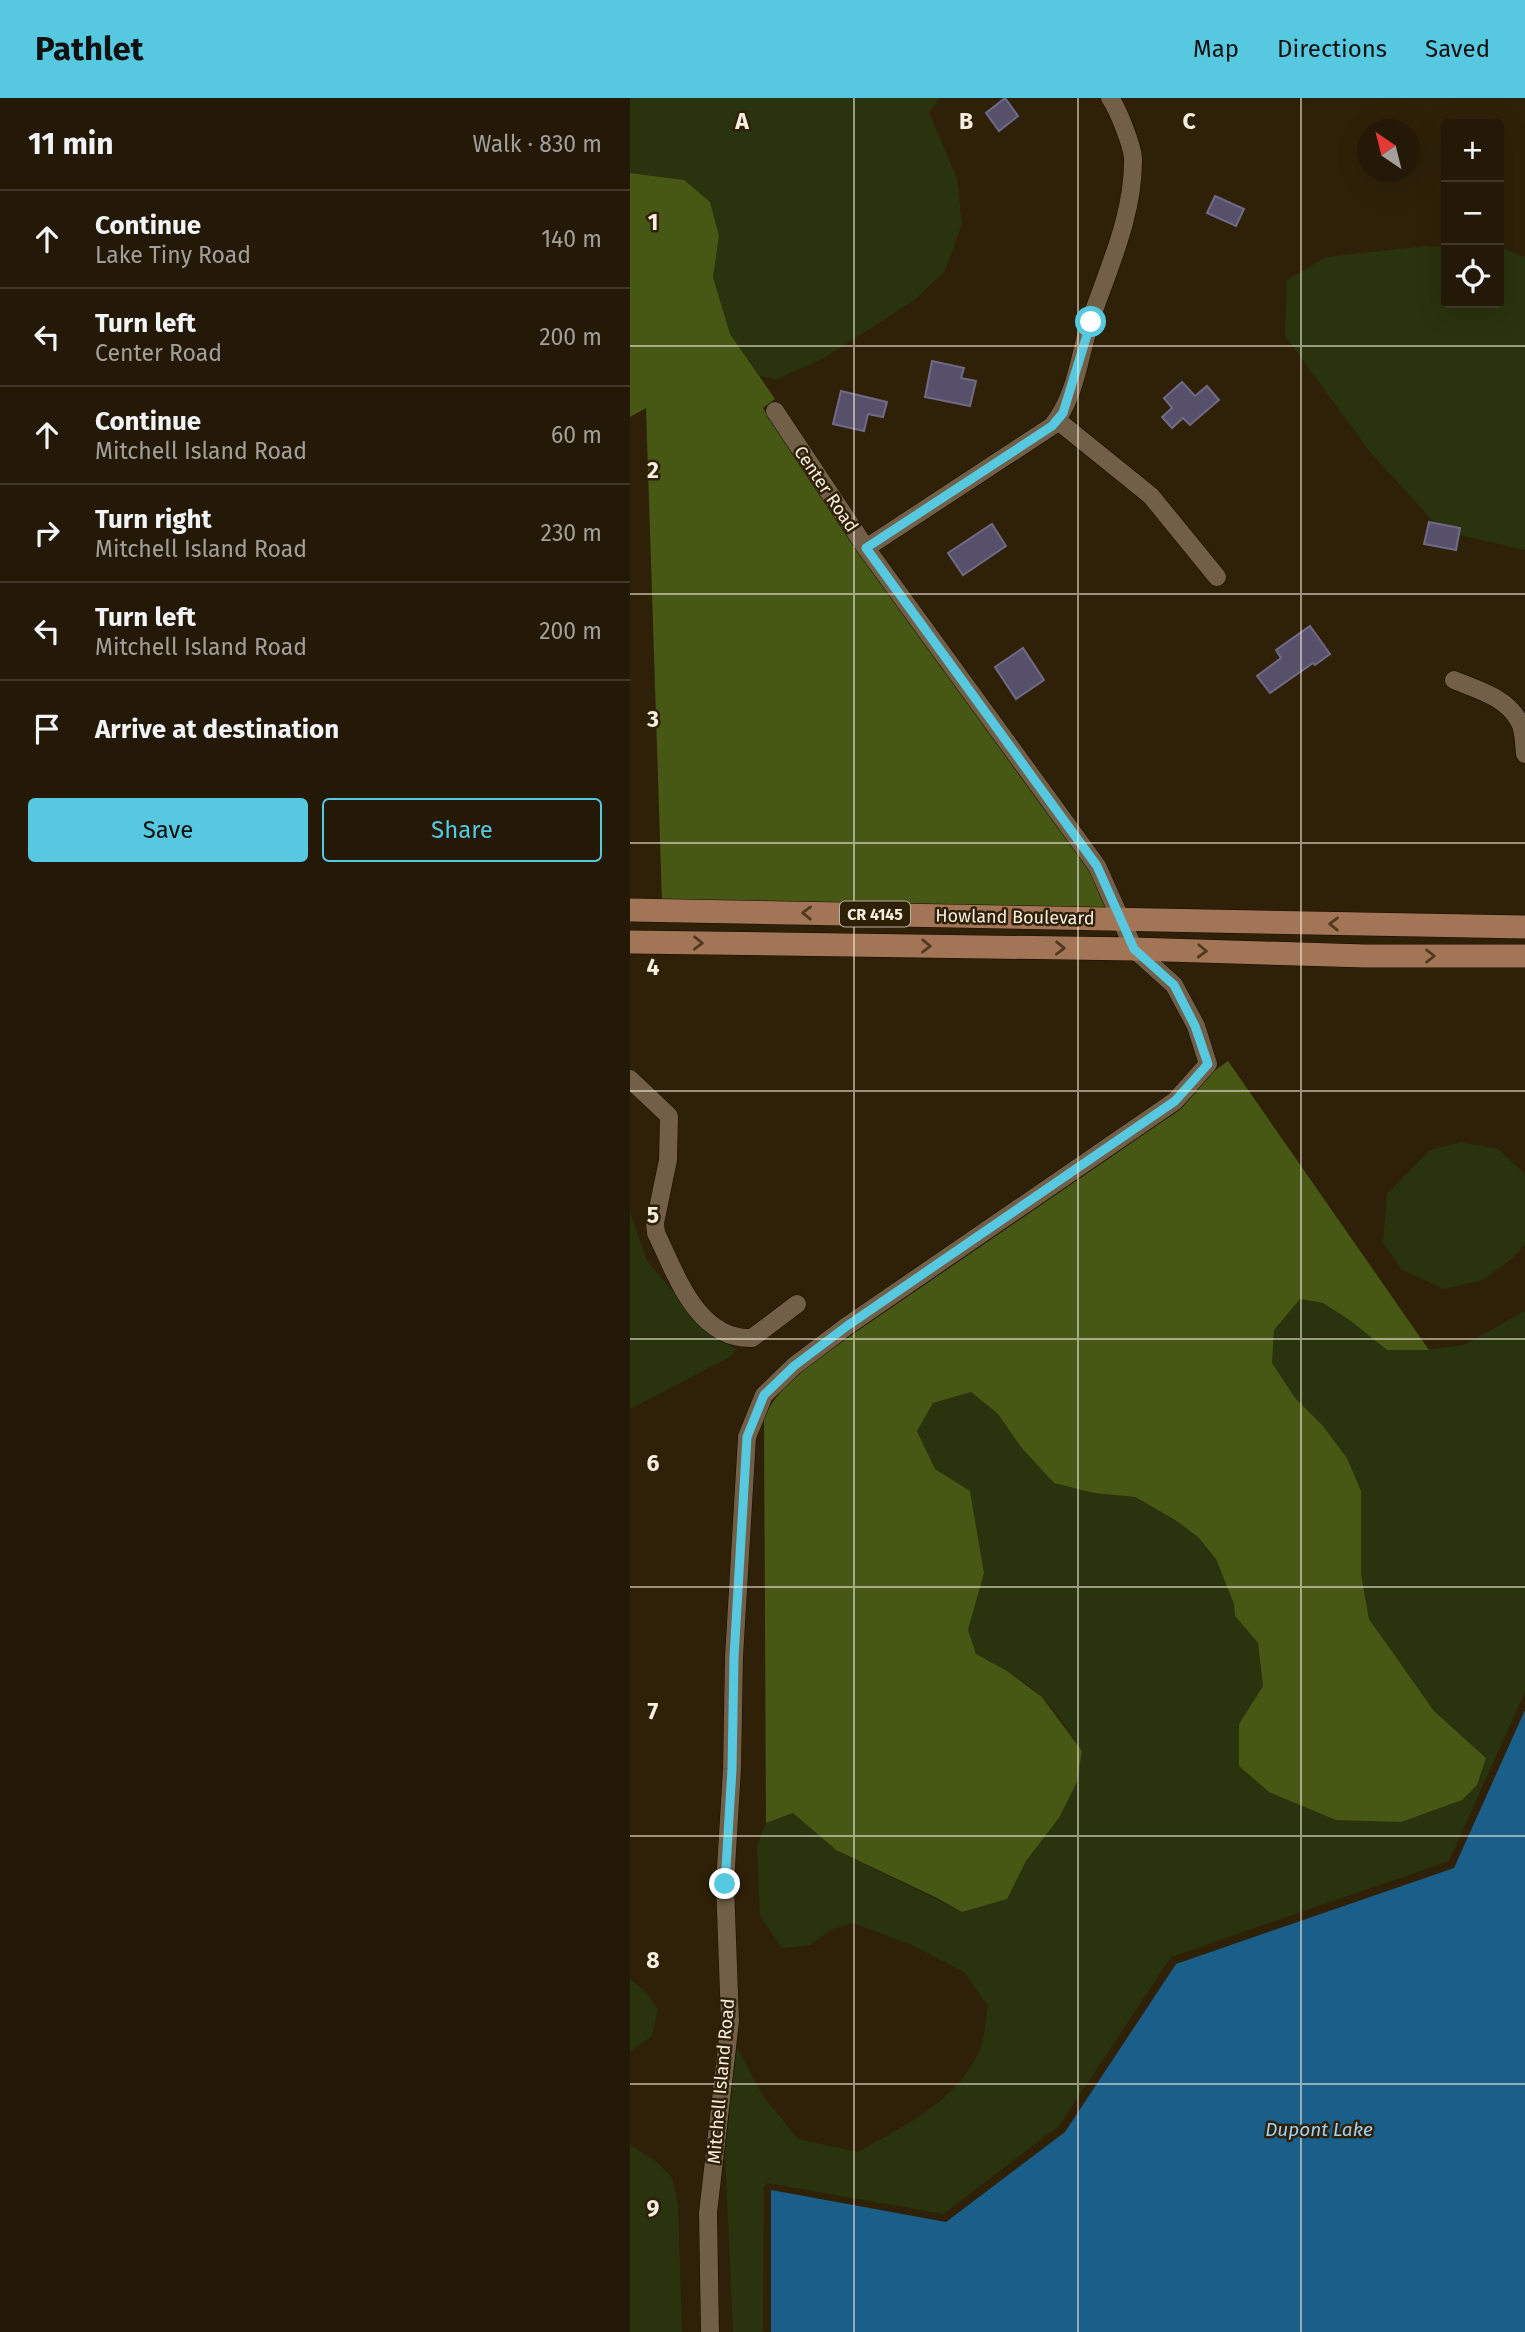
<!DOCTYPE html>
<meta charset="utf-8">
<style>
:root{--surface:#231906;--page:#2b2210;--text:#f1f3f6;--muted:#a3a09b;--line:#403828;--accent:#56c9e0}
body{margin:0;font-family:"Fira Sans",sans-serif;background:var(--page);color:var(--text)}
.controls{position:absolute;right:21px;top:21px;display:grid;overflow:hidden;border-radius:7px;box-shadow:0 7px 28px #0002}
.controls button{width:63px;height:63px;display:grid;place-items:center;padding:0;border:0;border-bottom:2px solid var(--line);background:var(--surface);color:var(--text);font:35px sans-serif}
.compass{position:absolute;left:727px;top:21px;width:63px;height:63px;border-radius:50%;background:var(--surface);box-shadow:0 7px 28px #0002;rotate:325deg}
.stop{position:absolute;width:21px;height:21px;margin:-16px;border:5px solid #56c9e0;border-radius:50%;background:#fff}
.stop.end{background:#56c9e0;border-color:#fff;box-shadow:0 2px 7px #0008}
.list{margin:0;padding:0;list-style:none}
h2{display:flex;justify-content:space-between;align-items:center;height:91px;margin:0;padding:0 28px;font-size:30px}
h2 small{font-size:23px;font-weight:400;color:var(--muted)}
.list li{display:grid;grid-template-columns:46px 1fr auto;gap:21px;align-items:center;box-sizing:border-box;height:98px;padding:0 28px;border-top:2px solid var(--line)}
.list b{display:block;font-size:26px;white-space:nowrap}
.list p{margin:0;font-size:23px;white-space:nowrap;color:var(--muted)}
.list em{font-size:23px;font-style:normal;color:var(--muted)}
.actions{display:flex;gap:14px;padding:21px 28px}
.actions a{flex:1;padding:16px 0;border:2px solid var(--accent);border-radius:7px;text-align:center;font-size:24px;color:var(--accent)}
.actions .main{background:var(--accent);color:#111}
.icon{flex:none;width:38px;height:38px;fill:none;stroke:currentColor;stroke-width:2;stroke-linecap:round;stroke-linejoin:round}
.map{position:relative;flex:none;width:895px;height:2234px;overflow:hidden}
header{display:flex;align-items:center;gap:42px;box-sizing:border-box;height:98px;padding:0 35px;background:var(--accent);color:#111}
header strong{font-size:33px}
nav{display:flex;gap:38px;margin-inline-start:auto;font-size:24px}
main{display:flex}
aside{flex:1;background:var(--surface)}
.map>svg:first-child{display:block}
.green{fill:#29330e}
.forest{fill:#465813}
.water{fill:#1a5f8a}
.building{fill:#56506b;stroke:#706a86;stroke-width:2}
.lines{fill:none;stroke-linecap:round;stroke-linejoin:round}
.minor-casing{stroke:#170a00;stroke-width:19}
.major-casing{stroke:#170a00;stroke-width:24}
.minor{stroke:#716047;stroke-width:18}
.major{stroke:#a27556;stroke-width:23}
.oneway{stroke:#523a1f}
.route{stroke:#56c9e0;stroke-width:9}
.grid{fill:none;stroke:#f8eee0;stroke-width:2;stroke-opacity:0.55}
.labels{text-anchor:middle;stroke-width:5;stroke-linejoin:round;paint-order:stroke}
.shield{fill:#2f2108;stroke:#bcb09f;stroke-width:2}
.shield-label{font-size:16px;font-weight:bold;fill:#f8eee0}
.street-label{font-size:18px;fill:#f8eee0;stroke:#2f2108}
.water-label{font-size:19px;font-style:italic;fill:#a0d3f9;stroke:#2f2108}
.grid-label{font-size:23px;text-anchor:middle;font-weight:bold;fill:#f8eee0;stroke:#2f2108;stroke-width:5;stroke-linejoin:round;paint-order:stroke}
</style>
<header>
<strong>Pathlet</strong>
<nav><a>Map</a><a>Directions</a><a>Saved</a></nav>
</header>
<main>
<aside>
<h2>11 min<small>Walk · 830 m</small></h2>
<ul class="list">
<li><svg class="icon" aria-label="ahead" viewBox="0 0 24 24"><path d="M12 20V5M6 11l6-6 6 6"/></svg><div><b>Continue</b><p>Lake Tiny Road</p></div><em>140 m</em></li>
<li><svg class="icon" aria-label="left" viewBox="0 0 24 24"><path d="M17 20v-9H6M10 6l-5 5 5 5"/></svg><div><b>Turn left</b><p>Center Road</p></div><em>200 m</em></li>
<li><svg class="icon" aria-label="ahead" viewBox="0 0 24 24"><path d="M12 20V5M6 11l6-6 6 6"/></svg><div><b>Continue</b><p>Mitchell Island Road</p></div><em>60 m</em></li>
<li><svg class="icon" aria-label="right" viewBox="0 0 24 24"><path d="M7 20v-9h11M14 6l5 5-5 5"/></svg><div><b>Turn right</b><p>Mitchell Island Road</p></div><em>230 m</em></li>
<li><svg class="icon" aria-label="left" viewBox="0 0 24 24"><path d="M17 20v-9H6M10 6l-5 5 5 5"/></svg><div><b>Turn left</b><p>Mitchell Island Road</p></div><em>200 m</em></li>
<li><svg class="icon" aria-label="arrive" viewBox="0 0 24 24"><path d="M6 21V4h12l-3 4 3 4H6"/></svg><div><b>Arrive at destination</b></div></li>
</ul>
<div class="actions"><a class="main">Save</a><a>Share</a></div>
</aside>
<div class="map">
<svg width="895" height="2234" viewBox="0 0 895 2234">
<rect width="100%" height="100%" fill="#2f2108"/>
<path class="green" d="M 0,0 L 310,0 L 299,15 L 327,80 L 332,126 L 315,173 L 283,203 L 194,260 L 147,281 L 130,278 L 100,236 L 83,179 L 89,138 L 54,82 L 0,75 Z
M 794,148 L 816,149 L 816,205 L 869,205 L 869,149 L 895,159 L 895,452 L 812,433 L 741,355 L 655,238 L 657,182 L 696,159 Z
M 831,1044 L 868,1051 L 895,1076 L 895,1147 L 879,1163 L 853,1182 L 814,1191 L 772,1172 L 753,1145 L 757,1096 L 800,1052 Z
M 0,1114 L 17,1163 L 79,1236 L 106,1251 L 100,1259 L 0,1311 Z
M 670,1201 L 693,1205 L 721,1223 L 794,1252 L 834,1247 L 895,1213 L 895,1594 L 819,1763 L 541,1859 L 429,2028 L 313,2116 L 137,2085 L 134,2089 L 133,2234 L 103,2234 L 95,2055 L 107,1949 L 133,1998 L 168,2041 L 228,2054 C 274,2028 334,2000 352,1946 C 355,1934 356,1920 358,1908 L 334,1874 L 282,1847 L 223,1825 L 202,1831 L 180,1847 L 152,1850 L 130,1818 L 127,1748 L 136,1725 L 163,1715 L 206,1752 L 332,1814 L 377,1800 L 396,1763 L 429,1720 L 447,1684 L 452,1653 C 440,1635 427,1614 412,1599 C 393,1581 369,1569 346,1556 L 338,1533 L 354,1475 L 340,1393 L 305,1371 L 287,1332 L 303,1305 L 341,1294 L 368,1316 L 391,1349 L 464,1395 L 504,1399 L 545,1422 L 568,1439 L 586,1461 L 604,1506 L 605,1518 L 628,1545 L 633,1588 L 609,1626 L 856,1660 L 804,1613 L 739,1521 L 731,1476 L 731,1393 L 717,1360 L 693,1328 L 665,1300 L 642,1265 L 644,1232 Z
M 0,1881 L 15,1893 L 28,1911 L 22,1938 L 0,1953 Z
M 0,2047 L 27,2064 L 42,2080 L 48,2105 L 52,2234 L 0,2234 Z"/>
<path class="forest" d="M 0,75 L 54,82 L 80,104 L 89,138 L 83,179 L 100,236 L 145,301 L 133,310 L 234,462 L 460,772 L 477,811 L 32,803 L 16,310 L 0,319 Z
M 598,963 L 799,1252 L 757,1252 L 721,1223 L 693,1205 L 670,1201 L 644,1232 L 642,1265 L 665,1300 L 693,1328 L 717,1360 L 731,1393 L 731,1476 L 739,1521 L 804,1613 L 856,1660 L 847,1687 L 832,1702 L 771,1724 L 706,1722 L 639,1694 L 609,1668 L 609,1626 L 633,1588 L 628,1545 L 605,1518 L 604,1506 L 586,1461 L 568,1439 L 545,1422 L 505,1399 L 464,1395 L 424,1385 L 391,1349 L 368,1316 L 341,1294 L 303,1305 L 287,1333 L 305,1371 L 340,1393 L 354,1475 L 338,1532 L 346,1556 L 377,1573 L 412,1599 L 452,1653 L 447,1684 L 429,1720 L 396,1763 L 377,1801 L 332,1814 L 307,1800 L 206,1752 L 163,1715 L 136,1725 L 134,1321 C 149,1283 191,1260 223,1236 L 551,1011 L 583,974 Z"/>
<path class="water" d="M 895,1612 L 895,2234 L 141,2234 L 141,2092 L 316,2124 L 435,2034 L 546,1866 L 824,1770 Z"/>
<path class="building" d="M 375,0 L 388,18 L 369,33 L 356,15 Z
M 585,98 L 614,111 L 606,128 L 577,115 Z
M 302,263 L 334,270 L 331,280 L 346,283 L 340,308 L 295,299 Z
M 552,284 L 565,298 L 577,288 L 589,302 L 560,327 L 553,320 L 542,330 L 532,319 L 542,310 L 534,300 Z
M 211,293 L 257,304 L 253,319 L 238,316 L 234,333 L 203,326 Z
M 799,424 L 830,430 L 826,452 L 794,446 Z
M 362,426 L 376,448 L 333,477 L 318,455 Z
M 680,528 L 700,556 L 685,567 L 683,565 L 640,595 L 627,578 L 651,560 L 646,552 Z
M 393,550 L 414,582 L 386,601 L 365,569 Z"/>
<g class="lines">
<g class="minor-casing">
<path id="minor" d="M 427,322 L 521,398 L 587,479
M 236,450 L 422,328 C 446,299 449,259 460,224 C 478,171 504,117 503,60 C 502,47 488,11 480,0
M 824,582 C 848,592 876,599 889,623 C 894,631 894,646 895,656
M 0,981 L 39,1018 L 38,1062 L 25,1125 L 26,1135 C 46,1176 67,1242 122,1240 L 167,1206
M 80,2234 L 78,2115 L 100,1923 L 95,1786 L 102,1671 L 104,1559 L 117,1339 L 134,1297 L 164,1268 L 217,1228 L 545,1003 L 578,966 L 566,928 L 544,887 L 504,851 L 467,768 L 236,450 L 145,313"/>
</g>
<g class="major-casing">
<path id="major" d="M 0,812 L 895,829
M 0,844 L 504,851 L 735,858 L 895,858"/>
</g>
<use href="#minor" class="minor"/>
<use href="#major" class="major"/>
</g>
<defs><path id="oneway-chevron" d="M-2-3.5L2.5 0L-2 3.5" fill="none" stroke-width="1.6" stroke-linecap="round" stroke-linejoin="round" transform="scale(1.75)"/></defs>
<g class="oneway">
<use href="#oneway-chevron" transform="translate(177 815) rotate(-179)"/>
<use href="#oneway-chevron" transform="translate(704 826) rotate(-179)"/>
<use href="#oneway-chevron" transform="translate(68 845) rotate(1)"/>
<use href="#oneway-chevron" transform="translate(296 848) rotate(1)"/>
<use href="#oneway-chevron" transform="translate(430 850) rotate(1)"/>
<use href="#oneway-chevron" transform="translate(572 853) rotate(2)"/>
<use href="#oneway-chevron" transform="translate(800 858)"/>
</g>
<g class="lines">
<path class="route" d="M 95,1786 L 102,1671 L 104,1559 L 117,1339 L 134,1297 L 164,1268 L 217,1228 L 545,1003 L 578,966 L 565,928 L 544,887 L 504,851 L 467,768 L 236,450 L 422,328 L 433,315 L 461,224"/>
</g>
<path class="grid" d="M 224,0 L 224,2234M 448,0 L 448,2234M 671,0 L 671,2234M 0,248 L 895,248M 0,496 L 895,496M 0,745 L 895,745M 0,993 L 895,993M 0,1241 L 895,1241M 0,1489 L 895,1489M 0,1738 L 895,1738M 0,1986 L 895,1986"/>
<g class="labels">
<rect class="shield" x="210" y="803.5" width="70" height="25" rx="5"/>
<g class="shield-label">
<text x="245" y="822">CR 4145</text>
</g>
<g class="street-label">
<text transform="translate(196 391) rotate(56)" y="6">Center Road</text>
<text transform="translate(385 819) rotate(1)" y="6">Howland Boulevard</text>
<text transform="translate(91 1983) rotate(-85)" y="6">Mitchell Island Road</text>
</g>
<g class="water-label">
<text x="689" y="2038">Dupont Lake</text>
</g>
</g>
<g class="grid-label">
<text x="112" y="31">A</text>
<text x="336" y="31">B</text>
<text x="559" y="31">C</text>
<text x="23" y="132">1</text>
<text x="23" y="380">2</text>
<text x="23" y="629">3</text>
<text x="23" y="877">4</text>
<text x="23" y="1125">5</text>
<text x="23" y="1373">6</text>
<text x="23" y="1621">7</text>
<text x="23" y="1870">8</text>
<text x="23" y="2118">9</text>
</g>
</svg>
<div class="controls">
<button>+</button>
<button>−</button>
<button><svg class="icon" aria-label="locate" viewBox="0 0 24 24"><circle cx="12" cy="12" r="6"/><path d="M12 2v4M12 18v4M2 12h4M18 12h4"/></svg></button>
</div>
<svg class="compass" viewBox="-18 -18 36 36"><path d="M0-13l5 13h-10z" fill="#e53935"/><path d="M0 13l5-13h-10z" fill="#a3a09b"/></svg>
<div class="stop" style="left:461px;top:224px"></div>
<div class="stop end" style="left:95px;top:1786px"></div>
</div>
</main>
